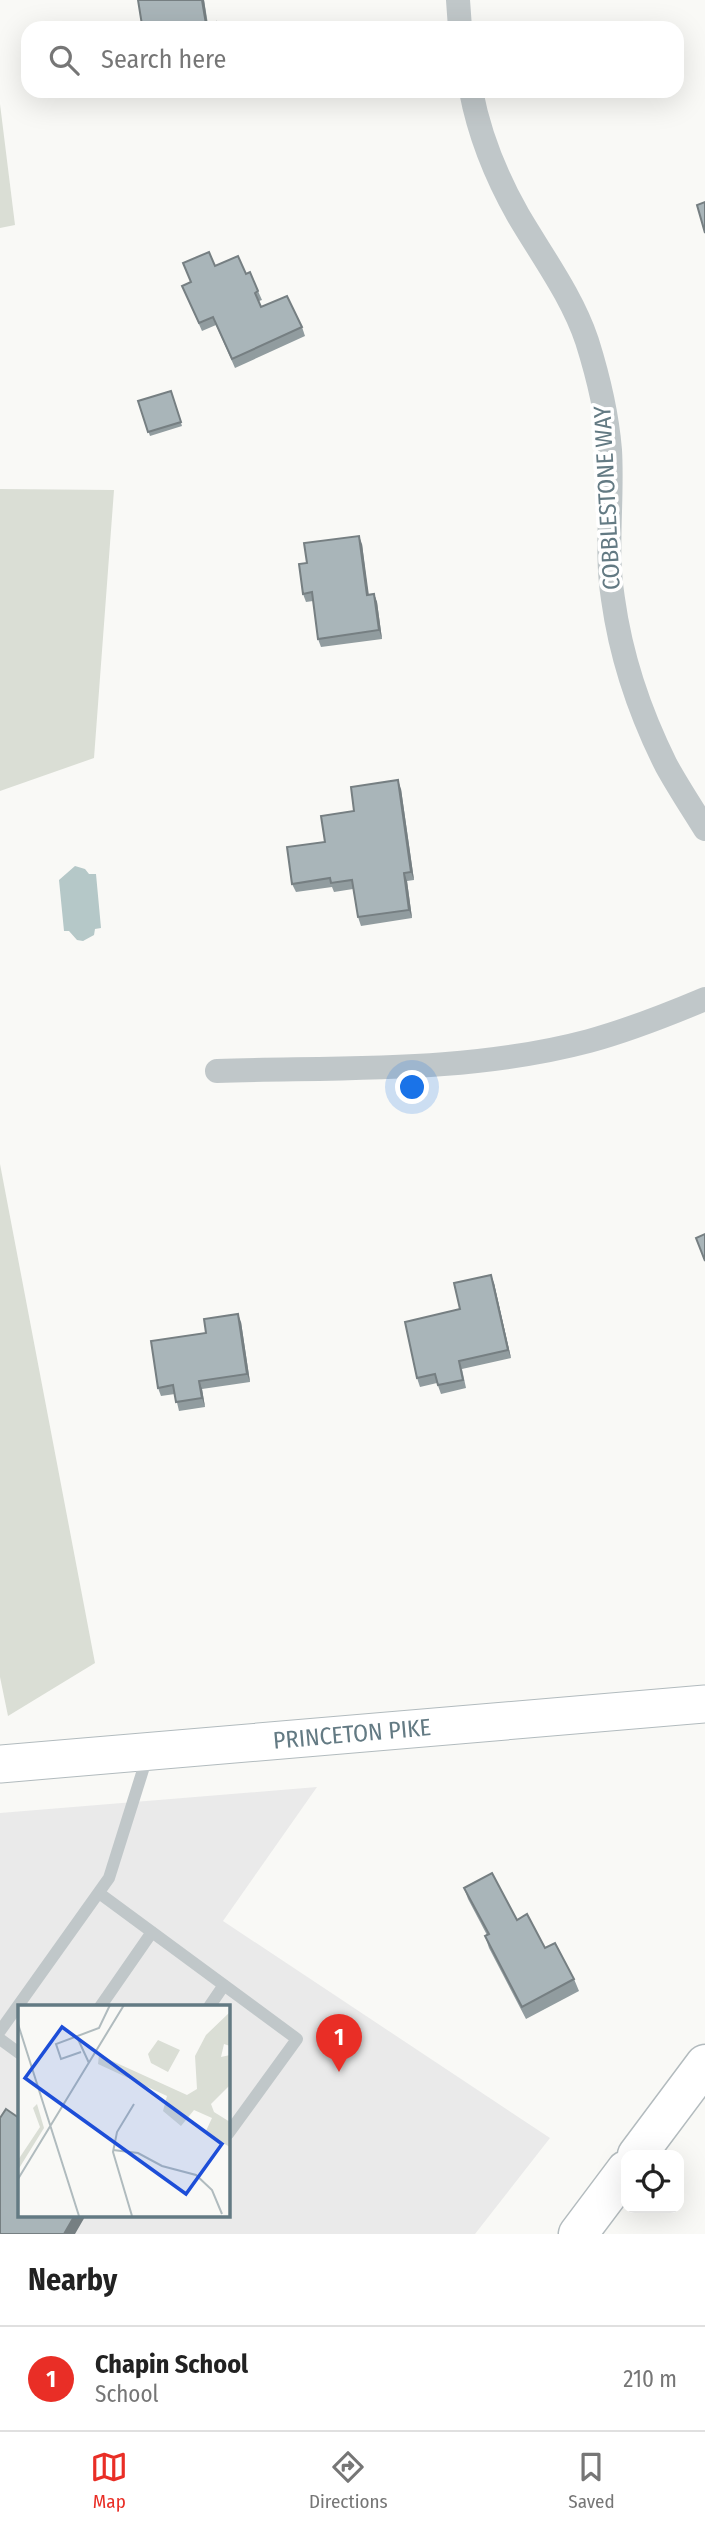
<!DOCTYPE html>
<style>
:root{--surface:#fff;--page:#f2f2f2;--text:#222;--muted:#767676;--line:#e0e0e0;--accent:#e92e26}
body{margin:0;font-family:"Fira Sans Condensed",sans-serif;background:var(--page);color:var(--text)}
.controls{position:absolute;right:21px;bottom:21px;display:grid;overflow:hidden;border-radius:14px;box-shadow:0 7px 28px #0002}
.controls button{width:63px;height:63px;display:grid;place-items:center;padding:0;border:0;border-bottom:2px solid var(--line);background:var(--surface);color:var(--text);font:35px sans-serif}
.you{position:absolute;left:413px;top:1088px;width:24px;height:24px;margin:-18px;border:5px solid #fff;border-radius:50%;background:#1a73e8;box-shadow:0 0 0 10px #1a73e833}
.badge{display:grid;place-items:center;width:46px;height:46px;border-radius:50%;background:var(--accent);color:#fff;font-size:23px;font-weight:700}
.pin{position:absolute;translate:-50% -58px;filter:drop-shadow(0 2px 4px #0008)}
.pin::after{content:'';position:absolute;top:37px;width:24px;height:21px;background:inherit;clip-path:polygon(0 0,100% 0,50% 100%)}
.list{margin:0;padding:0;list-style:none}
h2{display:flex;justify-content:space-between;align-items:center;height:91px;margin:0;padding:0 28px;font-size:30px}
h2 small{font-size:23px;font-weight:400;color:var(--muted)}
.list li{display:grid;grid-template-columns:46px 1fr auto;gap:21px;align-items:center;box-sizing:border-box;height:105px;padding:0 28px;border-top:2px solid var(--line)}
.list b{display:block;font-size:26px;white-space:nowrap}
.list p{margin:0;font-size:23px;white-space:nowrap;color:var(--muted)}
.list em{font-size:23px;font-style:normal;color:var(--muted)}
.icon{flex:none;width:38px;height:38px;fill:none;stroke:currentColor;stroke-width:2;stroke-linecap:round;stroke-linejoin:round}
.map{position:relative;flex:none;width:705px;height:2234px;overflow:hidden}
.search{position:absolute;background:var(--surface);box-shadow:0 7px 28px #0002;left:21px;right:21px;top:21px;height:77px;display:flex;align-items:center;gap:18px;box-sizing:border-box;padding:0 24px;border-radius:21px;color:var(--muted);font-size:26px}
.sheet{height:196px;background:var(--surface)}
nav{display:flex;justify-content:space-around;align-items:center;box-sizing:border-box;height:98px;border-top:2px solid var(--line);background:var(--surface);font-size:19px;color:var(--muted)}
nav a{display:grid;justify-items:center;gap:4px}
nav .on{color:var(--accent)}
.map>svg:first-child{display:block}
.built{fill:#eaeaea;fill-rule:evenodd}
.green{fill:#daded5}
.water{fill:#b5c8c8}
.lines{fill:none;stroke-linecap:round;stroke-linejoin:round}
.secondary-casing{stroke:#b2bbbe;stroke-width:39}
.primary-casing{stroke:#b3bbbe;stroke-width:41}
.lane{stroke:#c0c7c9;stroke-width:12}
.street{stroke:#c0c7c9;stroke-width:24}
.secondary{stroke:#fff;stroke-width:37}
.primary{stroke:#fff;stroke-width:38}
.wall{fill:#919c9f}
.shaded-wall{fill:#767f82}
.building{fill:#a9b5b9;stroke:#767f82;stroke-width:2}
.labels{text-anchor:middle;stroke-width:7;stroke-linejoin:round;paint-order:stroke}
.street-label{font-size:24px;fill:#637a83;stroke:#fff}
.inset-road{fill:none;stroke:#b0bbbe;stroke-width:2}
.view{fill:#1d4ed8;fill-opacity:0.15;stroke:#1d4ed8;stroke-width:3.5}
.inset-edge{fill:none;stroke:#637a83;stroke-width:3.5}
</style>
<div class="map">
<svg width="705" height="2234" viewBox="0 0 705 2234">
<rect width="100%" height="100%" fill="#f9f9f6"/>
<path class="built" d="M 317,1787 L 223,1921 L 550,2138 L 475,2234 L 0,2234 L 0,1813 ZM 19,2007 L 228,2007 L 228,2215 L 19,2215 Z"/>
<path class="green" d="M 0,104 L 15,225 L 0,228 Z
M 0,489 L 114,490 L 94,758 L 0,791 Z
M 0,1164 L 95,1663 L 8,1716 L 0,1677 Z"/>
<path class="water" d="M 75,866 L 85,869 L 89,874 L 96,874 L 101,928 L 95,929 L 94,935 L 83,941 L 77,940 L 69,931 L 64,931 L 59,880 Z"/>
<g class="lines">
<g class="secondary-casing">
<path id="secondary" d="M 0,1764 L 705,1704"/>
</g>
<g class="primary-casing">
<path id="primary" d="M 637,2155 L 705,2064
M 578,2234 L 626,2170"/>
</g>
<path class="lane" d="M 99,1893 L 297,2039 L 228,2134
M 100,2007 L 152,1932
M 209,2007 L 224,1985
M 0,2031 L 109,1878 L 148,1754
M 0,2039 L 19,2053"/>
<path class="street" d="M 458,0 L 460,28
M 471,91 C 479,133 497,178 518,215 C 542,256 572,296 587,341 C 598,376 607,413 610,450 C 613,500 605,549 613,599 C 621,657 640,713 666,765 C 678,787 692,808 705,829
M 217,1071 C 340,1067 469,1073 589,1041 C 629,1030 667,1015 705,999"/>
<use href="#secondary" class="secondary"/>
<use href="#primary" class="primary"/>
</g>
<path class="wall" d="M 138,0 L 204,0 L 208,24 L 217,28 L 143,28 Z
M 183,263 L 215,266 L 246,274 L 258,291 L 262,300 L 259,301 L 261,307 L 302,327 L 305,336 L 235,368 L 216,325 L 202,331 L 182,286 L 191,282 Z
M 171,391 L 182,426 L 150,436 L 138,401 Z
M 362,544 L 368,594 L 374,594 L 377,602 L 382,639 L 321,647 L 318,639 L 313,601 L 306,602 L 303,594 L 307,563 Z
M 401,789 L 414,880 L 407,881 L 412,918 L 361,926 L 358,917 L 353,889 L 334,892 L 332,887 L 296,892 L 292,884 L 325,842 L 354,811 Z
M 494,1283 L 511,1358 L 462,1369 L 466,1388 L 441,1394 L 437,1383 L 420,1387 L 417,1378 L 460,1309 Z
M 241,1322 L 250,1382 L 202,1389 L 205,1407 L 179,1411 L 175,1394 L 161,1396 L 158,1388 L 206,1333 Z
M 464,1888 L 517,1920 L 574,1979 L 579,1991 L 526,2019 L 489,1948 L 485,1936 L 487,1935 L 468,1899 Z"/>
<path class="shaded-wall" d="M 202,0 L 204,0 L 208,28 L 206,24 Z
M 359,536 L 362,544 L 370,603 L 367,595 Z
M 374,594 L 377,602 L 382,639 L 379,630 Z
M 398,780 L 401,789 L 414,880 L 411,872 Z
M 404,873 L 407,881 L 412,918 L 409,910 Z
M 491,1275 L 494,1283 L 511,1358 L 508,1350 Z
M 238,1314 L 241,1322 L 250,1382 L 247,1374 Z
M 199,1381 L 202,1389 L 205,1407 L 202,1398 Z
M 75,2215 L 86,2215 L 75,2234 L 64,2234 Z"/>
<path class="building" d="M 138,0 L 202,0 L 206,24 L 216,22 L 217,28 L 158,28 L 157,23 L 142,25 Z
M 705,202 L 705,233 L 697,205 Z
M 209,252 L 215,266 L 238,256 L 246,274 L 250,272 L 258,291 L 255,293 L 261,307 L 287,296 L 302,327 L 232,359 L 213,317 L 199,323 L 182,286 L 191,282 L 183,263 Z
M 171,391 L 181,422 L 148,432 L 138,401 Z
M 359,536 L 367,595 L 374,594 L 379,630 L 318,639 L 312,592 L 303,594 L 299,564 L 307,563 L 304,543 Z
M 398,780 L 411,872 L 404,873 L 409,910 L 358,917 L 352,880 L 331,883 L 330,878 L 292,884 L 287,847 L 325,842 L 321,816 L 354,811 L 351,787 Z
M 705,1234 L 705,1261 L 696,1238 Z
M 491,1275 L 508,1350 L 459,1361 L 463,1380 L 438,1385 L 435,1374 L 417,1378 L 405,1322 L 460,1309 L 454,1283 Z
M 238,1314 L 247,1374 L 199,1381 L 202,1398 L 176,1402 L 173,1385 L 158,1388 L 151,1341 L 206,1333 L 204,1319 Z
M 492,1873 L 517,1920 L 527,1914 L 545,1948 L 555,1943 L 574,1979 L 522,2007 L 485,1936 L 489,1934 L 464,1888 Z
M 6,2109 L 19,2118 L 19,2215 L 75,2215 L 64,2234 L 0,2234 L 0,2118 Z"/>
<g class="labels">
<g class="street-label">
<text transform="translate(607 498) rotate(-93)" y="8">COBBLESTONE WAY</text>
<text transform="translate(352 1734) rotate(-5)" y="8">PRINCETON PIKE</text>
</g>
</g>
<g transform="translate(18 2005)">
<rect width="212" height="212" fill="#f9f9f6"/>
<path d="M 212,7 L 212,41 L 206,39 L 203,52 L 212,50 L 212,80 L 193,99 L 196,107 L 212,117 L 212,142 L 187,128 L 194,113 L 176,105 L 163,121 L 145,106 L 149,91 L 80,59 L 81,50 L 169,90 L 179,84 L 177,51 L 188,30 ZM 140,35 L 162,45 L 150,67 L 133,58 L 130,49 ZM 19,99 L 26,123 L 0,165 L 0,155 L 22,122 L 15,103 Z" fill="#daded5"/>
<path class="inset-road" d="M 0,19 L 61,211M 59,32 L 71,58M 63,47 L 43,54 L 38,39 L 81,23 L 92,0M 95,145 L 120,148 L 144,161 L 178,170 L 194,185 L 204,209M 0,174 L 106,0M 114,211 L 95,147 L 99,127 L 116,99"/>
<path class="view" d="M 44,22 L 204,139 L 168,189 L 7,73 Z"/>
<rect width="212" height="212" class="inset-edge"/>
</g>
</svg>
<div class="controls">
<button><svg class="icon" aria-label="locate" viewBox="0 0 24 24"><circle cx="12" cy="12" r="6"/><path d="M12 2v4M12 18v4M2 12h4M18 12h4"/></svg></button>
</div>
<div class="you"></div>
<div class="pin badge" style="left:339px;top:2072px">1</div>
<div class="search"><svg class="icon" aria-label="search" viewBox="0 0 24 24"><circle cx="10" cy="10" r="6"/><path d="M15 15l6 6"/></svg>Search here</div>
</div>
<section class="sheet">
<h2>Nearby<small></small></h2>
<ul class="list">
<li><span class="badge">1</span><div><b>Chapin School</b><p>School</p></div><em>210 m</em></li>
</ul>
</section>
<nav>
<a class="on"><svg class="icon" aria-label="map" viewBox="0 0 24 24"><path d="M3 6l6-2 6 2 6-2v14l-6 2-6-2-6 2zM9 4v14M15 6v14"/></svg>Map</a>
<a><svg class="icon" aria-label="directions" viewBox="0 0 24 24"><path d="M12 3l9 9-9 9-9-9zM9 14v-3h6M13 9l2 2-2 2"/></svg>Directions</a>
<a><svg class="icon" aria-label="saved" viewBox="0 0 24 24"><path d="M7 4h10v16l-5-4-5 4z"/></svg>Saved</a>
</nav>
